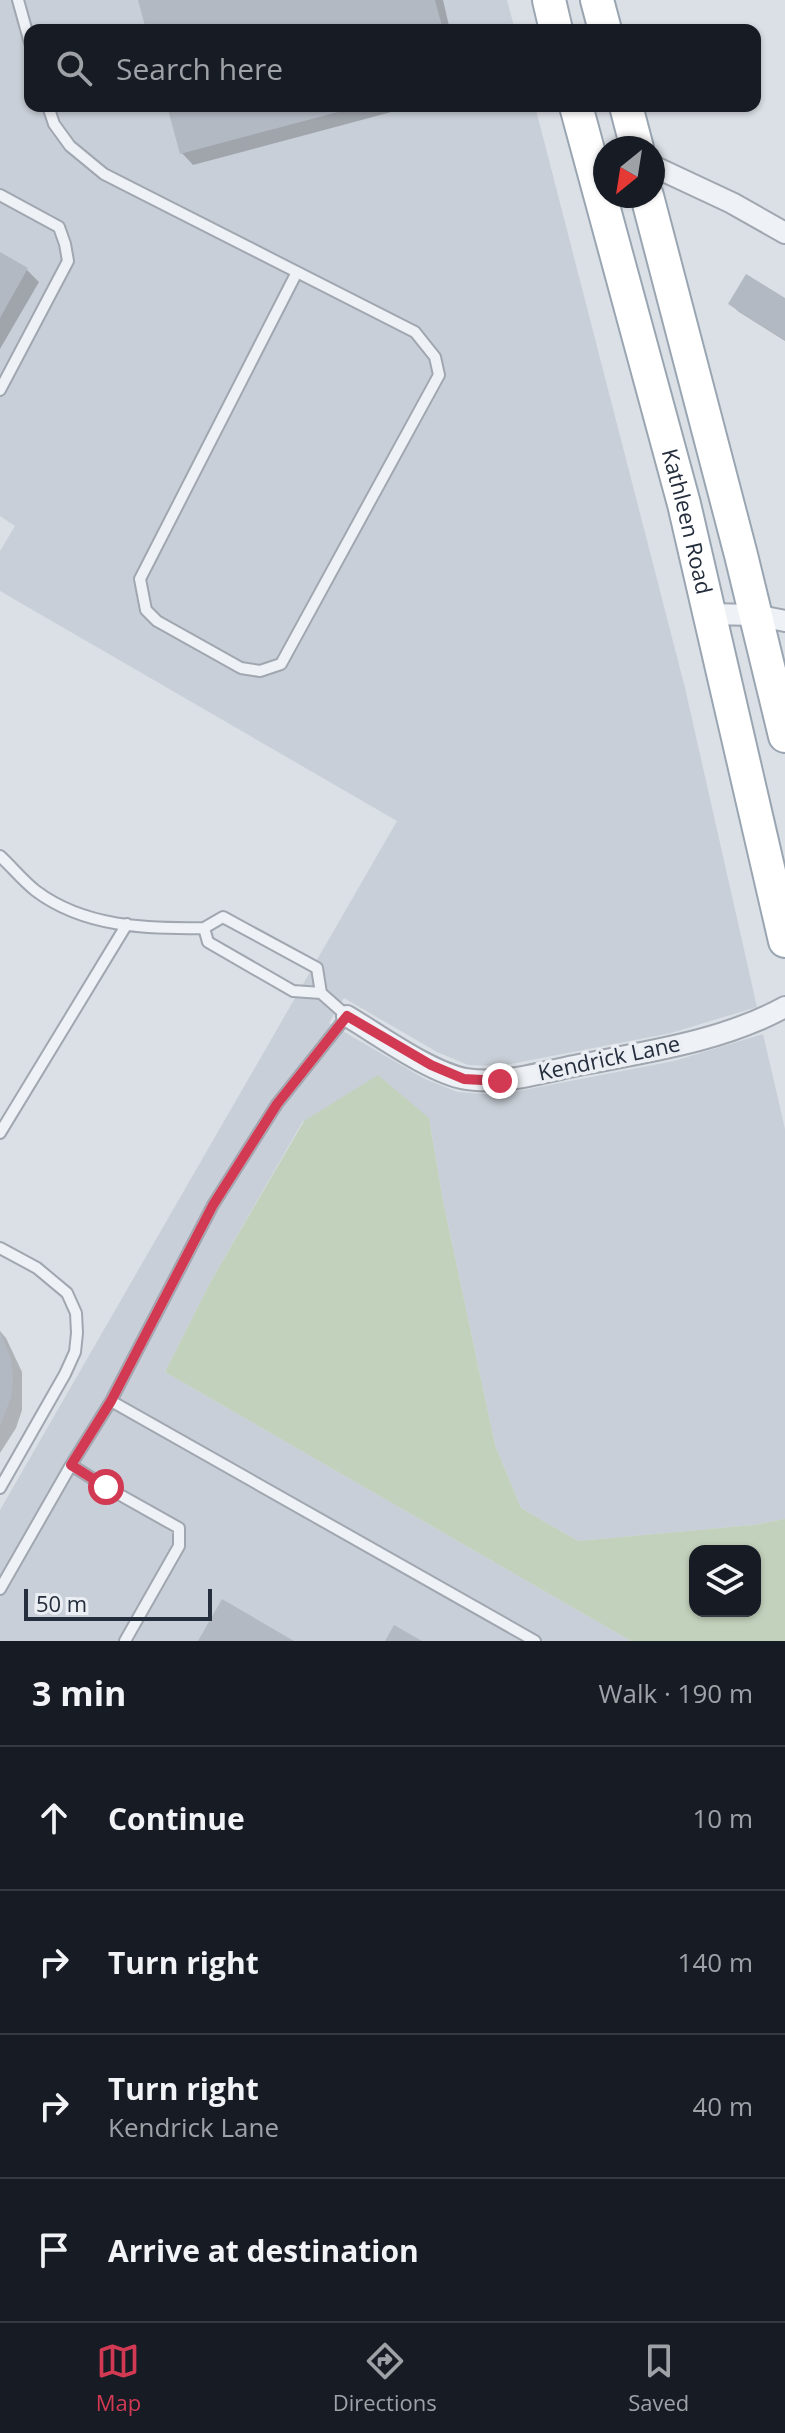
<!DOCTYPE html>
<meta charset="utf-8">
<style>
:root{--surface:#171b24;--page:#242831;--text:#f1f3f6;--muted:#9ea1a6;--line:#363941;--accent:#d23a54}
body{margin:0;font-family:"Open Sans",sans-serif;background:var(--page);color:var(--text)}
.controls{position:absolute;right:24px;bottom:24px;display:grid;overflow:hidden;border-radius:16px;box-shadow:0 2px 6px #0004}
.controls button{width:72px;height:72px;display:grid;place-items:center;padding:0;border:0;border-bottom:2px solid var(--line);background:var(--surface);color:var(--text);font:40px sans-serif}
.compass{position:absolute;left:593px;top:136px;width:72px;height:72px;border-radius:50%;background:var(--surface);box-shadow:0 2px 6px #0004;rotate:210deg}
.scale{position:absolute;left:24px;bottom:20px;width:188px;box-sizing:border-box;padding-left:8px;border:4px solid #252e3d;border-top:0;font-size:22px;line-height:28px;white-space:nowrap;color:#252e3d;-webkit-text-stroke:6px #ebeff4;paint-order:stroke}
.stop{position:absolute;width:24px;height:24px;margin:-18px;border:6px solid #d23a54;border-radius:50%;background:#fff}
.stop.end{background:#d23a54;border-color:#fff;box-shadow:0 2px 8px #0008}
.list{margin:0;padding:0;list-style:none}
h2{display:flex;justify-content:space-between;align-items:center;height:104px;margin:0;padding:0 32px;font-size:34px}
h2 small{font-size:26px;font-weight:400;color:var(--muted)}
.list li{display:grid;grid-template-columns:52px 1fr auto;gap:24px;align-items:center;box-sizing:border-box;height:144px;padding:0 32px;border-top:2px solid var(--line)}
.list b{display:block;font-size:30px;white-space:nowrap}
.list p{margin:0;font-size:26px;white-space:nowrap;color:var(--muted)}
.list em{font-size:26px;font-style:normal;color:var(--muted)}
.icon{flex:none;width:44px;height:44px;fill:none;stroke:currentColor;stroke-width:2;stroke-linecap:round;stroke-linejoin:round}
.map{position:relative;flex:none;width:785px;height:1641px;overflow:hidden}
.search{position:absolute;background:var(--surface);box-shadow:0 2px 6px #0004;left:24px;right:24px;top:24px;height:88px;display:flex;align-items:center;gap:20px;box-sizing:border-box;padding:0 28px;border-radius:16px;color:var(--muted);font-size:30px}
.sheet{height:680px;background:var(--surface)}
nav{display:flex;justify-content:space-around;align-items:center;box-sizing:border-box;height:112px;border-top:2px solid var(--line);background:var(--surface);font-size:22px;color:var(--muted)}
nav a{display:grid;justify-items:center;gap:4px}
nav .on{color:var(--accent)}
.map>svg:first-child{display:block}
.built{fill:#c9cfd8}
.green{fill:#c2d1bc;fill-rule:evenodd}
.shadow{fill:#0003}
.building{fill:#b3b9c3}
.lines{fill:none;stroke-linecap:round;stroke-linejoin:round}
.lane-casing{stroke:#a1a7b0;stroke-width:14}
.street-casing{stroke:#a1a7b0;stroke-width:24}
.primary-casing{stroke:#9aa5b2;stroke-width:36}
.lane{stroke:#eef1f5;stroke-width:10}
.street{stroke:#eef1f5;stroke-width:20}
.primary{stroke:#fff;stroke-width:32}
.route{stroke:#d23a54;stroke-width:10}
.labels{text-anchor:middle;stroke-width:7;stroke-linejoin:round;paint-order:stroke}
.street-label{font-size:22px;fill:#252e3d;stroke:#ebeff4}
</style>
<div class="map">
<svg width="785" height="1641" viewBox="0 0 785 1641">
<rect width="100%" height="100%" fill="#dbe0e6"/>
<path class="built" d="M 0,0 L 507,0 L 515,30 L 30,30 L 30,106 L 535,106 L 685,688 L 757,1007 L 671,1033 L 500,1066 L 468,1065 L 437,1052 L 344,998 L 329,1023 L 425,1079 L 458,1092 L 498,1095 L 674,1061 L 763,1034 L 785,1129 L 785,1519 L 753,1525 L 578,1541 L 521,1508 L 495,1445 L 443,1201 L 429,1118 L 303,1121 L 211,1281 L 165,1372 L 631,1641 L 0,1641 L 0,1510 L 397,821 L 0,591 L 0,551 L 15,526 L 0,516 Z"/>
<path class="green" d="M 378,1075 L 429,1118 L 443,1201 L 495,1445 L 521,1508 L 578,1541 L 753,1525 L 785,1519 L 785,1641 L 631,1641 L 165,1372 L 211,1281 L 304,1121 ZM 695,1551 L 755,1551 L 755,1611 L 695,1611 Z"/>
<path class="shadow" d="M 141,0 L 443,0 L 450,30 L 149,30 Z
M 169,106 L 414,106 L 193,165 L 182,153 Z
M 0,254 L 27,270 L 39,282 L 0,349 Z
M 785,301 L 785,341 L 739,312 L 730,304 Z
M 0,1331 L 6,1338 L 22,1372 L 22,1410 L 16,1428 L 0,1453 Z"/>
<path class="building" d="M 138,0 L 435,0 L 443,30 L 146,30 Z
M 167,106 L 357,106 L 357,107 L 180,154 Z
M 0,252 L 28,268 L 0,318 Z
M 746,274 L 785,298 L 785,340 L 728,304 Z
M 0,1332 L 11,1359 L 13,1379 L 11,1398 L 0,1425 Z
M 222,1599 L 294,1641 L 198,1641 Z
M 394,1625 L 422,1641 L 385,1641 Z"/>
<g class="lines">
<g class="lane-casing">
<path id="lane" d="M 18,0 L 30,43
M 48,106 L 54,124 L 70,146 L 104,174 L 415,332 L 435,357 L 439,375 L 281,664 L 260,671 L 241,668 L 157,621 L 146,610 L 140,579 L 297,272
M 0,195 L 59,227 L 65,244 L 68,261 L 0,390
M 0,856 C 12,867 23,881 36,891 C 84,927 146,929 204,928
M 0,1133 L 127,924
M 0,1248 L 37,1268 L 67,1293 L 76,1313 L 77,1333 L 75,1352 L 65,1374 L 0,1488
M 111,1401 L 535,1641
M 0,1589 L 71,1465
M 125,1641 L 179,1546 L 179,1528 L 106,1487 L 71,1465 L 111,1401 L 213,1205 L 277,1104 L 347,1016 L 321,993 L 293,991 L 208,942 L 204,928 L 223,917 L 317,968 L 321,993"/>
</g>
<g class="street-casing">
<path id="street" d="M 653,166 L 732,203 L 785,233
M 709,614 L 755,615 L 785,621
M 347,1016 C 379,1035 431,1073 466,1079 C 502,1085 539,1073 574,1066 C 645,1052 721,1042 785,1007"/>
</g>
<g class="primary-casing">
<g id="primary">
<path d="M 549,0 L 556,30"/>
<path d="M 597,0 L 605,30"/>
<path id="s1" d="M 576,106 L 684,504 L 785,941"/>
<path d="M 626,106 L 637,148"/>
<path d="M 647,196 L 741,555 L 785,736"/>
</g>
</g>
<use href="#lane" class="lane"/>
<use href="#street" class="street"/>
<use href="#primary" class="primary"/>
</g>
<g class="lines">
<path class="route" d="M 106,1487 L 71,1465 L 111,1401 L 213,1205 L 277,1104 L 347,1016 L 431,1065 L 464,1079 L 500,1081"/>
</g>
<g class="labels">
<g class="street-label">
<text dy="8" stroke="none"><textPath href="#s1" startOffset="430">Kathleen Road</textPath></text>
<text transform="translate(609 1058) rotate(-12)" y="8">Kendrick Lane</text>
</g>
</g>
</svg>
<div class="controls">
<button><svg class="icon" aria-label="layers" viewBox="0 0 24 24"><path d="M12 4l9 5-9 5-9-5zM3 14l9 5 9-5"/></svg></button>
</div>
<svg class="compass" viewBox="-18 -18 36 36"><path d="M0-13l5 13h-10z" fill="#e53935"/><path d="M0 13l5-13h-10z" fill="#9ea1a6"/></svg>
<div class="scale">50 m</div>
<div class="stop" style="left:106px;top:1487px"></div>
<div class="stop end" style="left:500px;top:1081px"></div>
<div class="search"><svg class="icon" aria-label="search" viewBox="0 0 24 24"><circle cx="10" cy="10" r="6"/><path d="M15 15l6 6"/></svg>Search here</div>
</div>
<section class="sheet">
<h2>3 min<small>Walk · 190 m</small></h2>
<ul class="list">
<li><svg class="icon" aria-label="ahead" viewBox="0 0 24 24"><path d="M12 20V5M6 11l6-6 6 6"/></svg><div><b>Continue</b></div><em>10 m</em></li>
<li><svg class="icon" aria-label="right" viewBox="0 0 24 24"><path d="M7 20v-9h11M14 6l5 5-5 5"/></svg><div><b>Turn right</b></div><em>140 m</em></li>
<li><svg class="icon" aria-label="right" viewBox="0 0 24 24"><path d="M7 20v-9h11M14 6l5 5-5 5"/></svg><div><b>Turn right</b><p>Kendrick Lane</p></div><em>40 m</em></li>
<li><svg class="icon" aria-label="arrive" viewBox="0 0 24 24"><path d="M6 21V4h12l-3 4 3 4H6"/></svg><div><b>Arrive at destination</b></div></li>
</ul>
</section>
<nav>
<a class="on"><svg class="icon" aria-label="map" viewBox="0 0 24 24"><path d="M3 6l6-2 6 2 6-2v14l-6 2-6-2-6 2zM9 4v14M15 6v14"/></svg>Map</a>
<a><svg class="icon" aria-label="directions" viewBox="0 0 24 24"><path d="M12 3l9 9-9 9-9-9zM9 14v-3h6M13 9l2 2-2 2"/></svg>Directions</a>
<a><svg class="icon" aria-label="saved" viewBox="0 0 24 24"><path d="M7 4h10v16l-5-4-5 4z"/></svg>Saved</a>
</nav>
